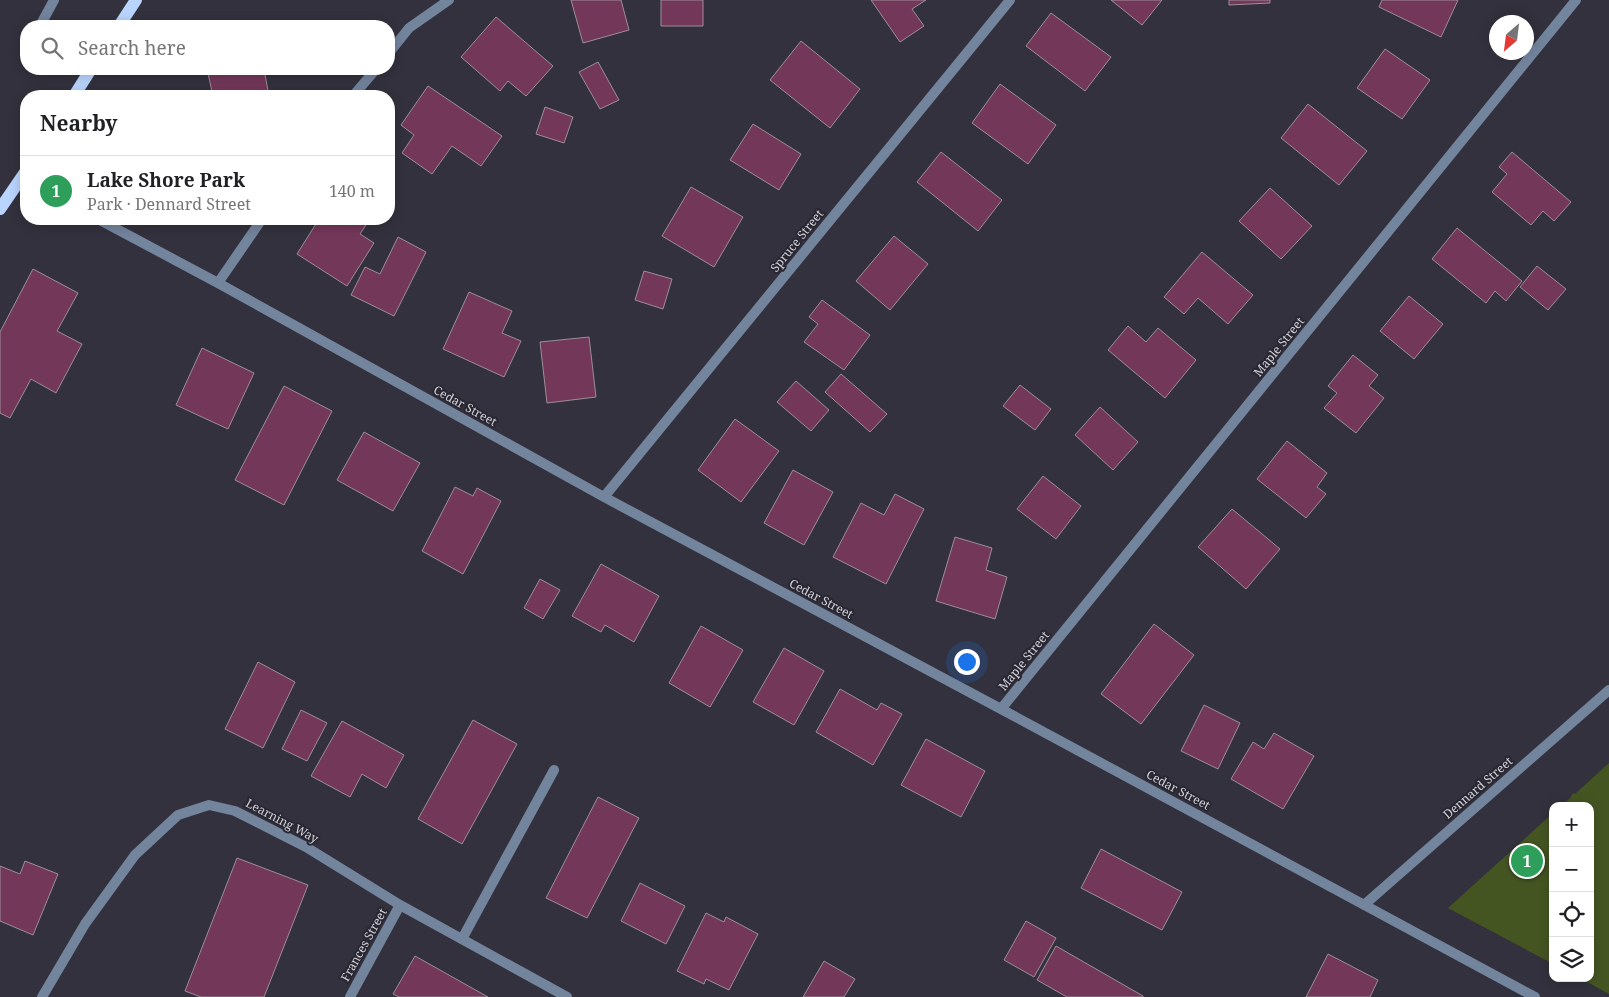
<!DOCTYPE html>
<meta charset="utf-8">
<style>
:root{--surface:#fff;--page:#f2f2f2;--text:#202124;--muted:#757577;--line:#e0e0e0;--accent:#7b5e2e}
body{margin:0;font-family:"Noto Serif",serif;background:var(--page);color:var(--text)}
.controls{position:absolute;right:15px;bottom:15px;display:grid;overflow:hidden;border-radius:10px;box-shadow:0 2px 12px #0003}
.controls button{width:45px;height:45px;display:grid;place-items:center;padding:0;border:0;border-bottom:1px solid var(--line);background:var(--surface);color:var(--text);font:25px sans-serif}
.compass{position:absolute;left:1489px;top:15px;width:45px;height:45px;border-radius:50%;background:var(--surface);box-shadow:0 2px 12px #0003;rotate:208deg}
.you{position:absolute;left:966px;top:661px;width:18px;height:18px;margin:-12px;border:4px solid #fff;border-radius:50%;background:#1a73e8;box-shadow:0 0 0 8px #1a73e833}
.badge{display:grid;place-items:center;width:32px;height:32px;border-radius:50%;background:var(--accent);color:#fff;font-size:16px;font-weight:700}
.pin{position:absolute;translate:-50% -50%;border:2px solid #fff;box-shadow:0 1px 5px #0006}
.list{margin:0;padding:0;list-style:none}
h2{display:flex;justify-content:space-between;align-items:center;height:65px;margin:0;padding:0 20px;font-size:21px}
h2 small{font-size:16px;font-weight:400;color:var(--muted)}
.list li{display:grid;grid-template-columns:32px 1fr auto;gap:15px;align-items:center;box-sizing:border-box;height:70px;padding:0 20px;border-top:1px solid var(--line)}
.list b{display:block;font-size:19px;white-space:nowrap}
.list p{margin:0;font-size:16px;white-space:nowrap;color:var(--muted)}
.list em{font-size:16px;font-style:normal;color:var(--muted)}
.icon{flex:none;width:28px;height:28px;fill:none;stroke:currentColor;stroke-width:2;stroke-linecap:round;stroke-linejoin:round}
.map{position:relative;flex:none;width:1609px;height:997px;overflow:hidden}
.search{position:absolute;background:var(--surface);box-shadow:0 2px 12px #0003;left:20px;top:20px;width:375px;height:55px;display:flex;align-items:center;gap:12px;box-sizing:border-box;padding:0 18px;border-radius:20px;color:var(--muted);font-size:19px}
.panel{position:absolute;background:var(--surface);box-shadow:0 2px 12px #0003;left:20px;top:90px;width:375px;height:135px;border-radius:20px}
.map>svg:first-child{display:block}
.green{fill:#455522}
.building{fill:#73375a;stroke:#9d8e96}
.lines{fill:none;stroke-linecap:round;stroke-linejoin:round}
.service{stroke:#73849d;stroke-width:10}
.minor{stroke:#73849d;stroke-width:10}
.primary{stroke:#b9d5ff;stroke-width:12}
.labels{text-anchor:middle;stroke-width:4;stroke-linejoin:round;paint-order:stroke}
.street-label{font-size:12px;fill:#d3d2da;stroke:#282732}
</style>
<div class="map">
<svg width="1609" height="997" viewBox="0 0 1609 997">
<rect width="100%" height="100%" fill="#32313d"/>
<path class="green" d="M 1609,763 L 1609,994 L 1580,978 L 1590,978 L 1590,806 L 1561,806 L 1570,798 L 1573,793 L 1575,794 Z
M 1553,813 L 1553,964 L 1448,908 Z"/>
<path class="building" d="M 571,0 L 621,0 L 629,30 L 583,43 Z
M 661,0 L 703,0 L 703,26 L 661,26 Z
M 871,0 L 926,0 L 912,9 L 924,26 L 900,42 Z
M 1111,0 L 1162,0 L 1142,25 Z
M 1229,0 L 1270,0 L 1270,3 L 1229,5 Z
M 1382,0 L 1458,0 L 1441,37 L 1379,7 Z
M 1051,13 L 1111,57 L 1085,91 L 1026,46 Z
M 496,17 L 553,66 L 526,96 L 508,81 L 500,91 L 461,57 Z
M 801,41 L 860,89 L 830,128 L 770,80 Z
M 1385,49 L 1430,80 L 1402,119 L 1357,88 Z
M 598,62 L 619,100 L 600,109 L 579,72 Z
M 207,69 L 264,69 L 269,96 L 213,96 Z
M 1000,84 L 1056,125 L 1028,164 L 972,123 Z
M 428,86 L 502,136 L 481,166 L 452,146 L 432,174 L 402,153 L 414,135 L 401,125 Z
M 1308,104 L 1367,151 L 1339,185 L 1281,138 Z
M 545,107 L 573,117 L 564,143 L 536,134 Z
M 753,124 L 801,154 L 779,190 L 730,160 Z
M 941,152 L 1002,200 L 978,231 L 917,182 Z
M 1512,152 L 1571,202 L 1554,221 L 1543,211 L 1531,225 L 1492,192 L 1507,174 L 1499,167 Z
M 691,187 L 743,217 L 714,267 L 662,236 Z
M 1270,188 L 1312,226 L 1281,259 L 1239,221 Z
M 319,219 L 370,219 L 360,234 L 374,243 L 347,286 L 297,254 Z
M 1457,228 L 1522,281 L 1506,301 L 1495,291 L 1486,303 L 1432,259 Z
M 894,236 L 928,264 L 890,310 L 856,281 Z
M 398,237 L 426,252 L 394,316 L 351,295 L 365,267 L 380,274 Z
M 1202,252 L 1253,295 L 1228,324 L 1198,298 L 1184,314 L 1164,297 Z
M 1537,266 L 1566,289 L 1548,310 L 1520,287 Z
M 33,269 L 78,293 L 57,331 L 82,344 L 56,393 L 31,379 L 10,418 L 0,413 L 0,332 Z
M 644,271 L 672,279 L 663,309 L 635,300 Z
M 469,292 L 512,311 L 502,333 L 521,341 L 504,377 L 443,349 Z
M 1409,296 L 1443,324 L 1414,359 L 1380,331 Z
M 822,300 L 870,335 L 844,370 L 804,342 L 818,324 L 809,317 Z
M 1128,326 L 1146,342 L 1158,328 L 1196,360 L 1165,398 L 1108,350 Z
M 589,337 L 596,397 L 547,403 L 540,342 Z
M 202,348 L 254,373 L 228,429 L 176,405 Z
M 1353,355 L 1378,375 L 1369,386 L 1384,398 L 1356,433 L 1324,408 L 1337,393 L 1328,386 Z
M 841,374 L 887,414 L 870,432 L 825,392 Z
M 796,381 L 829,410 L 811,431 L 777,402 Z
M 1020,385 L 1051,409 L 1035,430 L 1003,406 Z
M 284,386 L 332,411 L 284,505 L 235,480 Z
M 1100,407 L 1138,442 L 1113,470 L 1075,435 Z
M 735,419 L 779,451 L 741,502 L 698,470 Z
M 364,432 L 420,463 L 393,511 L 337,480 Z
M 1287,441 L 1327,473 L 1317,487 L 1326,494 L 1306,518 L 1257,479 Z
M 793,470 L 833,492 L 804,545 L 764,523 Z
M 1043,476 L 1081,506 L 1056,539 L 1017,509 Z
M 455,487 L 473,496 L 477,488 L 501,501 L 463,574 L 422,551 Z
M 895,494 L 924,509 L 886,584 L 833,557 L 861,503 L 884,515 Z
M 1232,509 L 1280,549 L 1246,589 L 1198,547 Z
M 955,537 L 992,548 L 986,570 L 1007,577 L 995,619 L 936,601 Z
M 601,564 L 659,596 L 634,642 L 605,625 L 601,632 L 572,616 Z
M 540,579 L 560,590 L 543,619 L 524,608 Z
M 1154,624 L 1194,655 L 1141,724 L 1101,694 Z
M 701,626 L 743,650 L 710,707 L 669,683 Z
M 784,648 L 824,671 L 794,725 L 753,702 Z
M 258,662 L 295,682 L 263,748 L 225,729 Z
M 840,689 L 877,710 L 881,703 L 902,714 L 873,765 L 816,732 Z
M 1204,705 L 1240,723 L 1218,769 L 1181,751 Z
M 301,710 L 327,723 L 307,761 L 282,749 Z
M 473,720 L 517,744 L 462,844 L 418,819 Z
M 342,721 L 404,755 L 386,788 L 362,774 L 350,797 L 311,776 Z
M 1274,733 L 1314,756 L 1283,809 L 1231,779 L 1253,742 L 1264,749 Z
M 926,739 L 985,771 L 961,817 L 901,785 Z
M 598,797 L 639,818 L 587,918 L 546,898 Z
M 1101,849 L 1182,892 L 1162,930 L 1081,888 Z
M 237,858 L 308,885 L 264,997 L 201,997 L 185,991 Z
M 25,861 L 58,874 L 33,935 L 0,921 L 0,866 L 20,874 Z
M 640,883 L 685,906 L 666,944 L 621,921 Z
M 706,913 L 724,922 L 726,917 L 758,934 L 729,990 L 706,979 L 704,984 L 677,971 Z
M 1026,921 L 1056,938 L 1034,977 L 1004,960 Z
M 1056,946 L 1143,996 L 1143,997 L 1067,997 L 1037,980 Z
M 1328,954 L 1378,980 L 1370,997 L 1306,997 Z
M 415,956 L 488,997 L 399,997 L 393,994 Z
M 824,961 L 855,979 L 844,997 L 803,997 Z"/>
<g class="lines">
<path class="service" d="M 41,24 L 54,0
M 462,939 L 554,770"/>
<path class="minor" d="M 389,53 L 409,28 L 449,0
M 353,96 L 376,69
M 98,219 L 218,283 L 604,497 L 1001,709 L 1535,997
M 218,283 L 262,219
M 604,497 L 1010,0
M 1001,709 L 1576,0
M 1364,905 L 1609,690
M 42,997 L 85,924 L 135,855 L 178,815 L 209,805 L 235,811 L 306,847 L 400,905 L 567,997
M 350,997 L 400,905"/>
<path class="primary" d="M 119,26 L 136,0
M 74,96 L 91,69
M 0,209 L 26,171"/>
</g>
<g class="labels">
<g class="street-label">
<text transform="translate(797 241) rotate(-51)" y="4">Spruce Street</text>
<text transform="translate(1279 347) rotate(-51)" y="4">Maple Street</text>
<text transform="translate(465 406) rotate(29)" y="4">Cedar Street</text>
<text transform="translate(821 599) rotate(28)" y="4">Cedar Street</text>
<text transform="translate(1024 661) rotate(-51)" y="4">Maple Street</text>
<text transform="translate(1478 788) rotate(-41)" y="4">Dennard Street</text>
<text transform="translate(1178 790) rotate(28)" y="4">Cedar Street</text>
<text transform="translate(282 821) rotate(28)" y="4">Learning Way</text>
<text transform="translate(364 945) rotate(-61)" y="4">Frances Street</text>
</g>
</g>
</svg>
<div class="controls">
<button>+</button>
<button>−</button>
<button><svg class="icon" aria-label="locate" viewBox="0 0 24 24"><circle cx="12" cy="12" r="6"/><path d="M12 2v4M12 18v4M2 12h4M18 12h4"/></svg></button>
<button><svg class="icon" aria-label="layers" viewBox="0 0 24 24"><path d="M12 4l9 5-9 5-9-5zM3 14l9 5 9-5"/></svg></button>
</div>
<svg class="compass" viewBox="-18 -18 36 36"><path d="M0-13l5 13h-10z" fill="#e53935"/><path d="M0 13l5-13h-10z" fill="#757577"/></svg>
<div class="you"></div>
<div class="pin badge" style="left:1527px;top:861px;background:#2e9e5b">1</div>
<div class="search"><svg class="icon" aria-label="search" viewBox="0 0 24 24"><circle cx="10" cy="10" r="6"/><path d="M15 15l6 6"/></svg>Search here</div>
<section class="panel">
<h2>Nearby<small></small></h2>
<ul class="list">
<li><span class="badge" style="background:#2e9e5b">1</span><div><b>Lake Shore Park</b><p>Park · Dennard Street</p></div><em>140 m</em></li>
</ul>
</section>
</div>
